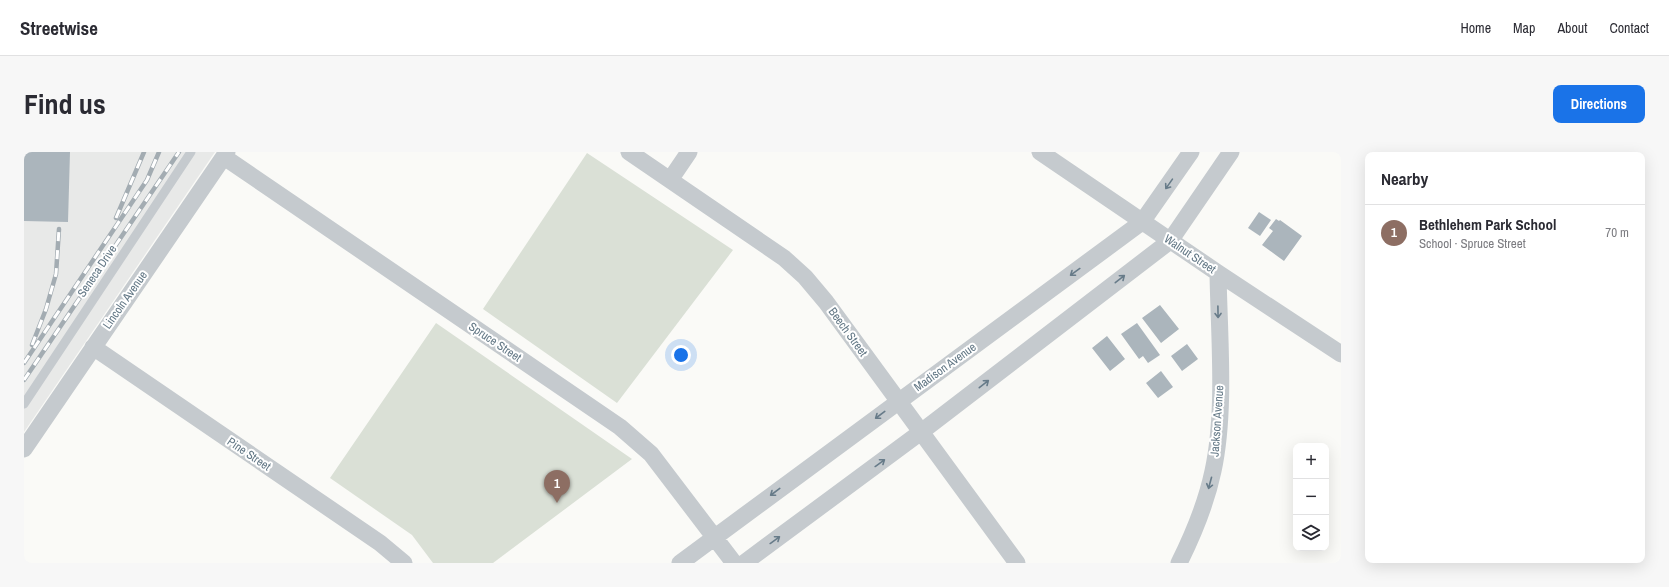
<!DOCTYPE html>
<meta charset="utf-8">
<style>
:root{--surface:#fff;--page:#f7f7f7;--text:#2b2b33;--muted:#7c7c81;--line:#e1e1e2;--accent:#1a73e8}
body{margin:0;font-family:"Archivo Narrow",sans-serif;background:var(--page);color:var(--text)}
.controls{position:absolute;right:12px;bottom:12px;display:grid;overflow:hidden;border-radius:8px;box-shadow:0 4px 16px #0002}
.controls button{width:36px;height:36px;display:grid;place-items:center;padding:0;border:0;border-bottom:1px solid var(--line);background:var(--surface);color:var(--text);font:20px sans-serif}
.you{position:absolute;left:657px;top:203px;width:14px;height:14px;margin:-10px;border:3px solid #fff;border-radius:50%;background:#1a73e8;box-shadow:0 0 0 6px #1a73e833}
.badge{display:grid;place-items:center;width:26px;height:26px;border-radius:50%;background:var(--accent);color:#fff;font-size:13px;font-weight:700}
.pin{position:absolute;translate:-50% -33px;filter:drop-shadow(0 1px 2px #0008)}
.pin::after{content:'';position:absolute;top:21px;width:14px;height:12px;background:inherit;clip-path:polygon(0 0,100% 0,50% 100%)}
.list{margin:0;padding:0;list-style:none}
h2{display:flex;justify-content:space-between;align-items:center;height:52px;margin:0;padding:0 16px;font-size:17px}
h2 small{font-size:13px;font-weight:400;color:var(--muted)}
.list li{display:grid;grid-template-columns:26px 1fr auto;gap:12px;align-items:center;box-sizing:border-box;height:56px;padding:0 16px;border-top:1px solid var(--line)}
.list b{display:block;font-size:15px;white-space:nowrap}
.list p{margin:0;font-size:13px;white-space:nowrap;color:var(--muted)}
.list em{font-size:13px;font-style:normal;color:var(--muted)}
.icon{flex:none;width:22px;height:22px;fill:none;stroke:currentColor;stroke-width:2;stroke-linecap:round;stroke-linejoin:round}
.map{position:relative;flex:none;width:1317px;height:411px;overflow:hidden;border-radius:8px}
header{display:flex;align-items:center;gap:24px;box-sizing:border-box;height:56px;padding:0 20px;background:var(--surface);border-bottom:1px solid var(--line)}
header strong{font-size:19px}
nav{display:flex;gap:22px;margin-inline-start:auto;font-size:14px}
.intro{display:flex;align-items:center;justify-content:space-between;box-sizing:border-box;height:96px;padding:0 24px}
h1{margin:0;font-size:28px}
.button{padding:10px 18px;border-radius:8px;background:var(--accent);color:#fff;font-size:14px;font-weight:700}
main{display:flex;gap:24px;padding:0 24px}
aside{flex:1;background:var(--surface);border-radius:8px;box-shadow:0 4px 16px #0002}
.map>svg:first-child{display:block}
.built{fill:#e8e9e8}
.green{fill:#dae0d6}
.building{fill:#abb5bc}
.lines{fill:none;stroke-linecap:round;stroke-linejoin:round}
.lane{stroke:#c5cace;stroke-width:9}
.street{stroke:#c5cace;stroke-width:17}
.rail-casing{stroke:#a3acb2;stroke-width:4.5}
.rail{stroke:#fff;stroke-width:3;stroke-dasharray:9;stroke-linecap:butt}
.oneway{stroke:#677b89}
.labels{text-anchor:middle;stroke-width:4;stroke-linejoin:round;paint-order:stroke}
.street-label{font-size:12px;fill:#627785;stroke:#fff}
</style>
<header>
<strong>Streetwise</strong>
<nav><a>Home</a><a>Map</a><a>About</a><a>Contact</a></nav>
</header>
<div class="intro"><h1>Find us</h1><a class="button">Directions</a></div>
<main>
<div class="map">
<svg width="1317" height="411" viewBox="0 0 1317 411">
<rect width="100%" height="100%" fill="#fafaf7"/>
<path class="built" d="M 0,0 L 191,0 L 0,280 Z"/>
<path class="green" d="M 563,1 L 709,98 L 593,251 L 459,157 Z
M 412,171 L 608,307 L 469,411 L 409,411 L 388,383 L 306,326 Z"/>
<path class="building" d="M 0,0 L 46,0 L 44,70 L 0,69 Z
M 1235,60 L 1247,68 L 1236,84 L 1224,76 Z
M 1252,67 L 1255,69 L 1256,68 L 1278,84 L 1260,109 L 1238,93 L 1249,79 L 1245,76 Z
M 1136,153 L 1155,177 L 1137,191 L 1118,166 Z
M 1113,171 L 1136,203 L 1124,211 L 1119,204 L 1115,207 L 1097,182 Z
M 1083,184 L 1101,207 L 1086,219 L 1068,196 Z
M 1163,192 L 1174,207 L 1158,219 L 1147,204 Z
M 1137,219 L 1149,235 L 1134,246 L 1122,231 Z"/>
<g class="lines">
<path class="lane" d="M 0,252 L 167,0"/>
<path class="street" d="M 605,0 L 760,106 L 781,125 L 802,150 L 993,411
M 1016,0 L 1194,121 L 1317,202
M 200,5 L 596,275 L 627,302 L 710,411
M 646,28 L 665,0
M 69,195 L 356,391 L 380,411
M 0,297 L 203,0
M 656,411 L 1118,70 L 1167,0
M 720,411 L 897,280 L 1146,89 L 1207,0
M 1155,411 C 1170,381 1182,352 1189,319 C 1202,259 1195,184 1194,121"/>
<g class="rail-casing">
<path id="rail" d="M 92,66 L 120,0
M 8,193 L 22,157 L 32,122 L 35,77
M 0,211 L 123,28 L 135,0
M 0,228 L 155,0"/>
</g>
<use href="#rail" class="rail"/>
</g>
<defs><path id="oneway-shaft" d="M-6 0H5M1.5-3L5.5 0L1.5 3" fill="none" stroke-width="1.6" stroke-linecap="round" stroke-linejoin="round"/></defs>
<g class="oneway">
<use href="#oneway-shaft" transform="translate(1145 32) rotate(125)"/>
<use href="#oneway-shaft" transform="translate(1051 120) rotate(144)"/>
<use href="#oneway-shaft" transform="translate(1096 127) rotate(-38)"/>
<use href="#oneway-shaft" transform="translate(1194 160) rotate(89)"/>
<use href="#oneway-shaft" transform="translate(960 232) rotate(-38)"/>
<use href="#oneway-shaft" transform="translate(856 263) rotate(143)"/>
<use href="#oneway-shaft" transform="translate(856 311) rotate(-36)"/>
<use href="#oneway-shaft" transform="translate(1186 331) rotate(105)"/>
<use href="#oneway-shaft" transform="translate(751 340) rotate(143)"/>
<use href="#oneway-shaft" transform="translate(751 388) rotate(-36)"/>
</g>
<g class="labels">
<g class="street-label">
<text transform="translate(1166 102) rotate(34)" y="4">Walnut Street</text>
<text transform="translate(73 119) rotate(-56)" y="4">Seneca Drive</text>
<text transform="translate(101 148) rotate(-55)" y="4">Lincoln Avenue</text>
<text transform="translate(824 180) rotate(54)" y="4">Beech Street</text>
<text transform="translate(471 190) rotate(34)" y="4">Spruce Street</text>
<text transform="translate(921 215) rotate(-36)" y="4">Madison Avenue</text>
<text transform="translate(1193 269) rotate(-86)" y="4">Jackson Avenue</text>
<text transform="translate(225 302) rotate(34)" y="4">Pine Street</text>
</g>
</g>
</svg>
<div class="controls">
<button>+</button>
<button>−</button>
<button><svg class="icon" aria-label="layers" viewBox="0 0 24 24"><path d="M12 4l9 5-9 5-9-5zM3 14l9 5 9-5"/></svg></button>
</div>
<div class="you"></div>
<div class="pin badge" style="left:533px;top:351px;background:#8d6e63">1</div>
</div>
<aside>
<h2>Nearby<small></small></h2>
<ul class="list">
<li><span class="badge" style="background:#8d6e63">1</span><div><b>Bethlehem Park School</b><p>School · Spruce Street</p></div><em>70 m</em></li>
</ul>
</aside>
</main>
